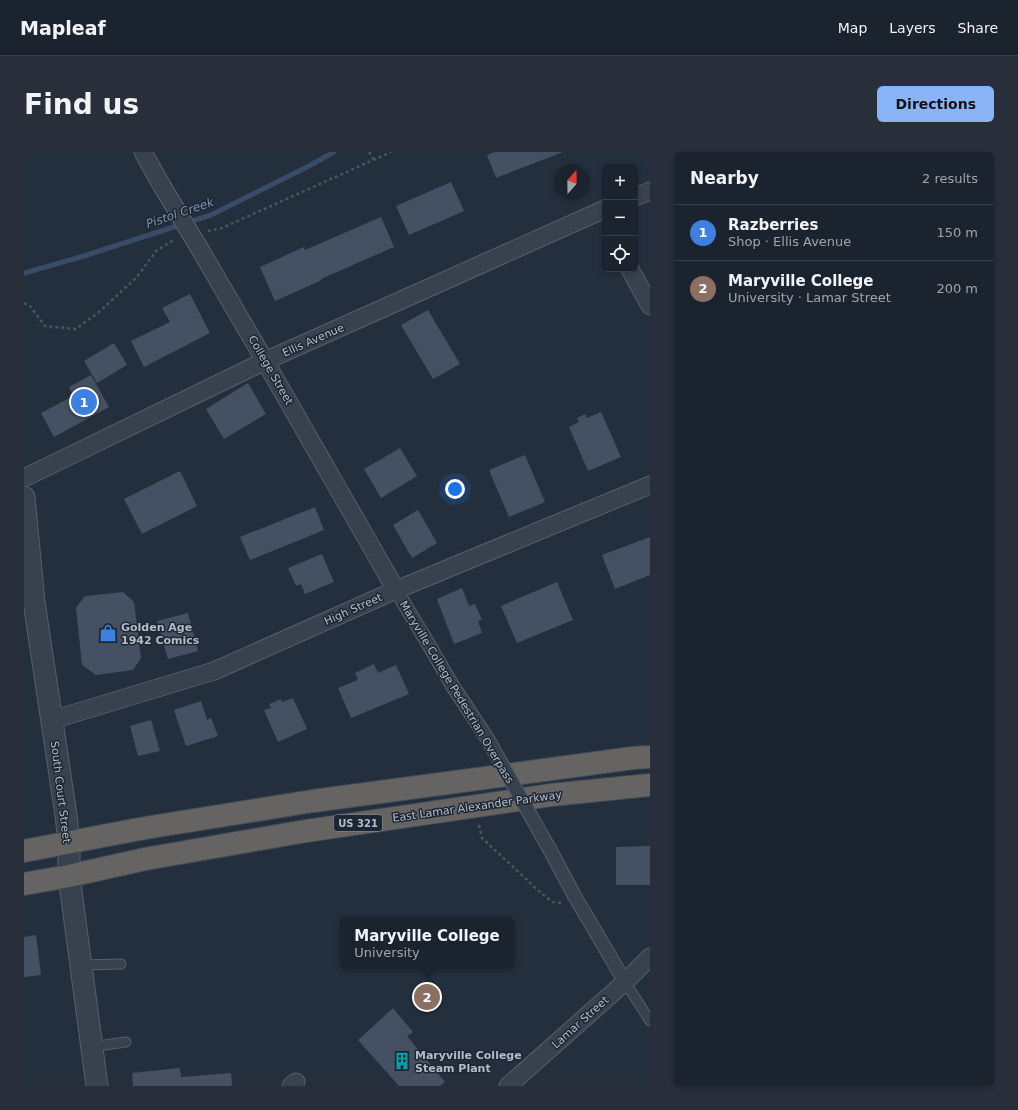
<!DOCTYPE html>
<meta charset="utf-8">
<style>
:root{--surface:#1b232e;--page:#282f3a;--text:#f1f3f6;--muted:#a0a4aa;--line:#39404a;--accent:#8ab4f8}
body{margin:0;font-family:"DejaVu Sans",sans-serif;background:var(--page);color:var(--text)}
.controls{position:absolute;right:12px;top:12px;display:grid;overflow:hidden;border-radius:6px;box-shadow:0 2px 6px #0003}
.controls button{width:36px;height:36px;display:grid;place-items:center;padding:0;border:0;border-bottom:1px solid var(--line);background:var(--surface);color:var(--text);font:20px sans-serif}
.compass{position:absolute;left:530px;top:12px;width:36px;height:36px;border-radius:50%;background:var(--surface);box-shadow:0 2px 6px #0003;rotate:20deg}
.you{position:absolute;left:431px;top:337px;width:14px;height:14px;margin:-10px;border:3px solid #fff;border-radius:50%;background:#1a73e8;box-shadow:0 0 0 6px #1a73e833}
.badge{display:grid;place-items:center;width:26px;height:26px;border-radius:50%;background:var(--accent);color:#fff;font-size:13px;font-weight:700}
.pin{position:absolute;translate:-50% -50%;border:2px solid #fff;box-shadow:0 1px 4px #0006}
.popup{position:absolute;left:316px;top:765px;width:174px;height:52px;box-sizing:border-box;display:grid;place-content:center;border-radius:6px;background:var(--surface);filter:drop-shadow(0 1px 3px #0005);font-size:13px;white-space:nowrap;color:var(--muted)}
.popup b{font-size:15px;color:var(--text)}
.popup::after{content:'';position:absolute;left:50%;top:100%;margin-left:-8px;border:8px solid transparent;border-top-color:var(--surface)}
.list{margin:0;padding:0;list-style:none}
h2{display:flex;justify-content:space-between;align-items:center;height:52px;margin:0;padding:0 16px;font-size:17px}
h2 small{font-size:13px;font-weight:400;color:var(--muted)}
.list li{display:grid;grid-template-columns:26px 1fr auto;gap:12px;align-items:center;box-sizing:border-box;height:56px;padding:0 16px;border-top:1px solid var(--line)}
.list b{display:block;font-size:15px;white-space:nowrap}
.list p{margin:0;font-size:13px;white-space:nowrap;color:var(--muted)}
.list em{font-size:13px;font-style:normal;color:var(--muted)}
.icon{flex:none;width:22px;height:22px;fill:none;stroke:currentColor;stroke-width:2;stroke-linecap:round;stroke-linejoin:round}
.map{position:relative;flex:none;width:626px;height:934px;overflow:hidden;border-radius:6px}
header{display:flex;align-items:center;gap:24px;box-sizing:border-box;height:56px;padding:0 20px;background:var(--surface);border-bottom:1px solid var(--line)}
header strong{font-size:19px}
nav{display:flex;gap:22px;margin-inline-start:auto;font-size:14px}
.intro{display:flex;align-items:center;justify-content:space-between;box-sizing:border-box;height:96px;padding:0 24px}
h1{margin:0;font-size:28px}
.button{padding:10px 18px;border-radius:6px;background:var(--accent);color:#111;font-size:14px;font-weight:700}
main{display:flex;gap:24px;padding:0 24px}
aside{flex:1;background:var(--surface);border-radius:6px;box-shadow:0 2px 6px #0003}
.map>svg:first-child{display:block}
.lines{fill:none;stroke-linecap:round;stroke-linejoin:round}
.stream{stroke:#394c67;stroke-width:5}
.building{fill:#455162}
.service-casing{stroke:#565f6c;stroke-width:11}
.pedestrian-casing{stroke:#565f6c;stroke-width:15}
.minor-casing{stroke:#565f6c;stroke-width:19}
.tertiary-casing{stroke:#565f6c;stroke-width:23}
.trunk-casing{stroke:#434c59;stroke-width:24}
.path{stroke:#44595c;stroke-width:2.5;stroke-dasharray:3 3;stroke-linecap:butt}
.service{stroke:#38414e;stroke-width:9}
.pedestrian{stroke:#38414e;stroke-width:13}
.minor{stroke:#38414e;stroke-width:17}
.tertiary{stroke:#38414e;stroke-width:21}
.trunk{stroke:#656462;stroke-width:22}
.pedestrian-bridge-casing{stroke:#565f6c;stroke-width:15;stroke-linecap:butt}
.minor-bridge-casing{stroke:#565f6c;stroke-width:19;stroke-linecap:butt}
.pedestrian-bridge{stroke:#38414e;stroke-width:13}
.minor-bridge{stroke:#38414e;stroke-width:17}
.labels{text-anchor:middle;stroke-width:3;stroke-linejoin:round;paint-order:stroke}
.shield{fill:#1d2633;stroke:#878f9c;stroke-width:1}
.shield-label{font-size:10px;font-weight:bold;fill:#b4bcc9}
.street-label{font-size:11px;fill:#b4bcc9;stroke:#1d2633}
.poi-label{font-size:11px;font-weight:bold;fill:#b4bcc9;stroke:#1d2633;text-anchor:start}
.water-label{font-size:12px;font-style:italic;fill:#7c92b1;stroke:#1d2633}
</style>
<header>
<strong>Mapleaf</strong>
<nav><a>Map</a><a>Layers</a><a>Share</a></nav>
</header>
<div class="intro"><h1>Find us</h1><a class="button">Directions</a></div>
<main>
<div class="map">
<svg width="626" height="934" viewBox="0 0 626 934">
<rect width="100%" height="100%" fill="#242f3e"/>
<g class="lines">
<path class="stream" d="M 0,121 L 60,104 L 187,63 L 283,15 L 310,0"/>
</g>
<path class="building" d="M 471,0 L 539,0 L 472,26 L 463,3 Z
M 427,30 L 440,59 L 385,83 L 372,54 Z
M 357,65 L 370,95 L 297,127 L 298,128 L 251,149 L 236,115 L 280,95 L 281,98 Z
M 166,142 L 186,181 L 120,215 L 107,189 L 146,170 L 138,156 Z
M 404,158 L 436,212 L 409,227 L 377,173 Z
M 90,191 L 103,213 L 73,231 L 60,209 Z
M 67,223 L 85,255 L 30,285 L 17,261 L 49,244 L 45,235 Z
M 224,231 L 242,262 L 200,287 L 182,257 Z
M 577,260 L 597,305 L 564,319 L 545,275 L 555,270 L 553,266 L 561,262 L 563,266 Z
M 376,296 L 393,324 L 357,346 L 340,317 Z
M 501,303 L 521,350 L 485,365 L 465,318 Z
M 156,319 L 173,354 L 118,382 L 100,347 Z
M 291,355 L 300,378 L 226,408 L 216,385 Z
M 394,358 L 413,391 L 388,406 L 369,373 Z
M 626,385 L 626,423 L 591,437 L 578,403 Z
M 298,402 L 310,430 L 281,442 L 277,432 L 272,434 L 264,416 Z
M 533,430 L 549,468 L 493,491 L 477,454 Z
M 438,436 L 445,454 L 451,452 L 458,468 L 454,469 L 458,481 L 430,492 L 413,447 Z
M 99,440 L 110,450 L 117,506 L 109,518 L 72,523 L 58,513 L 52,456 L 61,444 Z
M 164,461 L 174,499 L 144,507 L 133,469 Z
M 350,512 L 354,521 L 372,513 L 385,542 L 327,566 L 314,536 L 334,528 L 331,521 Z
M 269,546 L 283,577 L 254,590 L 240,558 L 247,556 L 245,552 L 257,547 L 258,550 Z
M 177,549 L 183,568 L 187,566 L 194,584 L 162,594 L 150,558 Z
M 127,568 L 136,599 L 114,604 L 106,574 Z
M 626,694 L 626,733 L 592,733 L 592,695 Z
M 12,783 L 17,823 L 0,825 L 0,785 Z
M 369,856 L 389,880 L 383,884 L 421,930 L 416,934 L 375,934 L 334,888 Z
M 156,916 L 157,925 L 207,921 L 208,934 L 109,934 L 108,921 Z"/>
<g class="lines">
<g class="service-casing">
<path id="service" d="M 57,813 L 97,812
M 601,830 L 626,869
M 67,895 L 102,890"/>
</g>
<g class="pedestrian-casing">
<path id="pedestrian" d="M 372,438 L 405,493 L 428,533 L 463,586
M 526,698 L 550,743 L 601,830"/>
</g>
<g class="minor-casing">
<path id="minor" d="M 119,0 L 138,34
M 611,45 L 626,39
M 177,99 L 241,209 L 372,438
M 606,117 L 626,154
M 0,326 L 241,209 L 581,57
M 28,568 L 190,519 L 372,438 L 626,333
M 267,934 L 272,930
M 484,934 L 601,830 L 626,805"/>
</g>
<g class="tertiary-casing">
<path id="tertiary" d="M 0,345 L 10,450 L 42,663 L 45,691 L 45,724 L 73,934"/>
</g>
<g class="trunk-casing">
<path id="trunk" d="M 0,699 L 121,676 L 289,649 L 609,606 L 626,605
M 0,732 L 45,724 L 121,707 L 282,679 L 527,643 L 626,633"/>
</g>
<path class="path" d="M 345,0 L 350,8
M 184,79 L 198,76 L 367,0
M 0,151 L 6,154 L 21,174 L 52,177 L 75,160 L 112,126 L 133,98 L 150,88
M 455,673 L 458,686 L 518,742 L 529,750 L 538,751"/>
<use href="#service" class="service"/>
<use href="#pedestrian" class="pedestrian"/>
<use href="#minor" class="minor"/>
<use href="#tertiary" class="tertiary"/>
<use href="#trunk" class="trunk"/>
<g class="pedestrian-bridge-casing">
<path id="pedestrian-bridge" d="M 463,586 L 526,698"/>
</g>
<g class="minor-bridge-casing">
<path id="minor-bridge" d="M 138,34 L 177,99"/>
</g>
<use href="#pedestrian-bridge" class="pedestrian-bridge"/>
<use href="#minor-bridge" class="minor-bridge"/>
</g>
<defs>
<g id="shop-bare" transform="scale(1.38)"><path d="M-5-2.5h2.3a2.7 3.5 0 0 1 5.4 0H5L5.5 6h-11ZM-1.5-2.5h3a1.5 2.3 0 0 0-3 0Z" fill="#3f7fe0" stroke="#1d2633" stroke-width="2.5" paint-order="stroke"/></g>
<g id="building-bare" transform="scale(1.38)"><path d="M-4-6H4V6H1V3H-1V6H-4ZM-2.5-4.3h1.7v1.8h-1.7ZM.8-4.3h1.7v1.8H.8ZM-2.5-1h1.7V.8h-1.7ZM.8-1h1.7V.8H.8Z" fill="#0f9aa8" stroke="#1d2633" stroke-width="2.5" paint-order="stroke"/></g>
</defs>
<g fill-rule="evenodd">
<use href="#shop-bare" x="84" y="481"/>
<use href="#building-bare" x="378" y="909"/>
</g>
<g class="labels">
<rect class="shield" x="310" y="663" width="48" height="16" rx="3"/>
<g class="shield-label">
<text x="334" y="675">US 321</text>
</g>
<g class="street-label">
<text transform="translate(289 188) rotate(-24)" y="4">Ellis Avenue</text>
<text transform="translate(247 218) rotate(60)" y="4">College Street</text>
<text transform="translate(329 457) rotate(-24)" y="4">High Street</text>
<text transform="translate(433 540) rotate(59)" y="4">Maryville College Pedestrian Overpass</text>
<text transform="translate(37 640) rotate(83)" y="4">South Court Street</text>
<text transform="translate(453 654) rotate(-8)" y="4">East Lamar Alexander Parkway</text>
<text transform="translate(556 870) rotate(-42)" y="4">Lamar Street</text>
</g>
<g class="poi-label">
<text x="97" y="479">Golden Age<tspan x="97" dy="13">1942 Comics</tspan></text>
<text x="391" y="907">Maryville College<tspan x="391" dy="13">Steam Plant</tspan></text>
</g>
<g class="water-label">
<text transform="translate(156 61) rotate(-19)" y="4">Pistol Creek</text>
</g>
</g>
</svg>
<div class="controls">
<button>+</button>
<button>−</button>
<button><svg class="icon" aria-label="locate" viewBox="0 0 24 24"><circle cx="12" cy="12" r="6"/><path d="M12 2v4M12 18v4M2 12h4M18 12h4"/></svg></button>
</div>
<svg class="compass" viewBox="-18 -18 36 36"><path d="M0-13l5 13h-10z" fill="#e53935"/><path d="M0 13l5-13h-10z" fill="#a0a4aa"/></svg>
<div class="you"></div>
<div class="pin badge" style="left:60px;top:250px;background:#3f7fe0">1</div>
<div class="pin badge" style="left:403px;top:845px;background:#8d6e63">2</div>
<div class="popup"><b>Maryville College</b>University</div>
</div>
<aside>
<h2>Nearby<small>2 results</small></h2>
<ul class="list">
<li><span class="badge" style="background:#3f7fe0">1</span><div><b>Razberries</b><p>Shop · Ellis Avenue</p></div><em>150 m</em></li>
<li><span class="badge" style="background:#8d6e63">2</span><div><b>Maryville College</b><p>University · Lamar Street</p></div><em>200 m</em></li>
</ul>
</aside>
</main>
